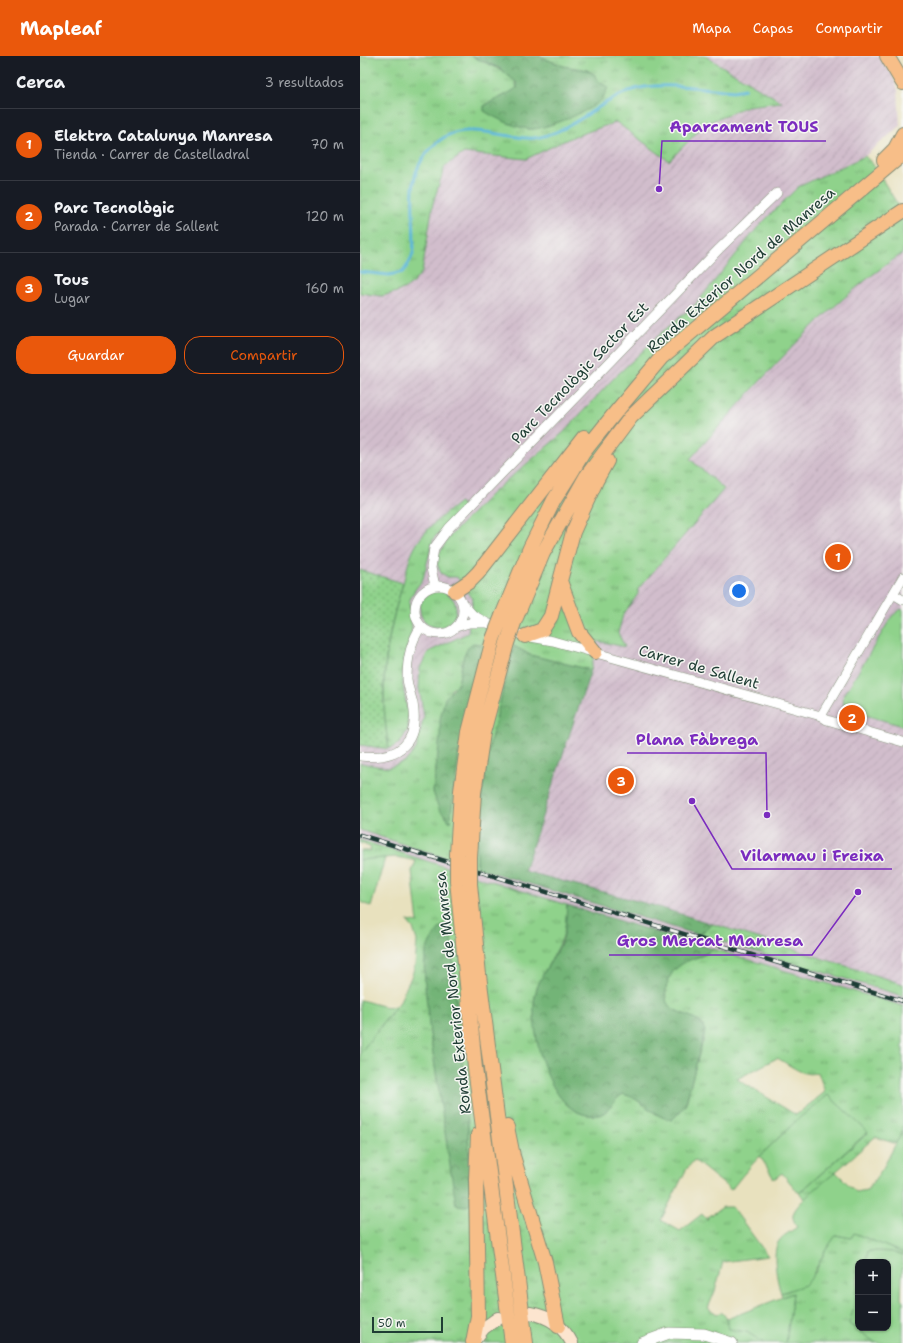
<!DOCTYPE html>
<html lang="es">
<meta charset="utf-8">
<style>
:root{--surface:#171b24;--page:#20242c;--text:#f1f3f6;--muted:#9ea1a6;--line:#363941;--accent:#ea580c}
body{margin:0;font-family:"Shantell Sans",sans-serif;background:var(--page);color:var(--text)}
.controls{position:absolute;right:12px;bottom:12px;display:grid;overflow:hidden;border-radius:8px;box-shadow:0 1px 3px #0004}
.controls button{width:36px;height:36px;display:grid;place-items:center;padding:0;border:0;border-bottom:1px solid var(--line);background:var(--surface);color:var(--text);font:20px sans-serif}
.scale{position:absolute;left:12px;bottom:10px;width:71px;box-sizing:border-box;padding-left:4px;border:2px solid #1f3d34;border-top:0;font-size:11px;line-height:14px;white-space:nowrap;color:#1f3d34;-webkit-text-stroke:3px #f6f6f2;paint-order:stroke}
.you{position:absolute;left:379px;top:535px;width:14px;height:14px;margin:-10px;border:3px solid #fff;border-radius:50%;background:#1a73e8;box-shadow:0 0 0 6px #1a73e833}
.badge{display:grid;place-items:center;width:26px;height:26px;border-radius:50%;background:var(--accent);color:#fff;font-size:13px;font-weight:700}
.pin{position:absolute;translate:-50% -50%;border:2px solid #fff;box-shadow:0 1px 4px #0006}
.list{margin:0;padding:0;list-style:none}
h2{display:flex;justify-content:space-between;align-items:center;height:52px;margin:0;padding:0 16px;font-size:17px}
h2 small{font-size:13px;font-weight:400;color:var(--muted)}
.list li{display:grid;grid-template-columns:26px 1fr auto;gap:12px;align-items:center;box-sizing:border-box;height:72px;padding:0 16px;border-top:1px solid var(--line)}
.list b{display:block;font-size:15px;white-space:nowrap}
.list p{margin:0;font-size:13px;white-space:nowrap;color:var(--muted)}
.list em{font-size:13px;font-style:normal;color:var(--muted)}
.actions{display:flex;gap:8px;padding:12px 16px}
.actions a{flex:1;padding:9px 0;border:1px solid var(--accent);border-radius:16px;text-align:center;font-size:14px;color:var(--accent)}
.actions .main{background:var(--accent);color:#fff}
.map{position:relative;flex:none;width:543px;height:1287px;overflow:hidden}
header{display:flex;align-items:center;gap:24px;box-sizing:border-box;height:56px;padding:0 20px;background:var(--accent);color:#fff}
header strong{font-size:19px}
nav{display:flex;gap:22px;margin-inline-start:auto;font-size:14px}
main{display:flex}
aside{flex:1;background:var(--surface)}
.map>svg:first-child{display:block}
.industrial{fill:url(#industrial-furrows)}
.railway{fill:#d1bdcc}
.grass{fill:url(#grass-tufts);stroke:#578860;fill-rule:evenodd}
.forest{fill:url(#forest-crowns);stroke:#497856}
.park{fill:url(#park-dots);stroke:#578860}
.garden{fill:#8fd28b;stroke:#578860}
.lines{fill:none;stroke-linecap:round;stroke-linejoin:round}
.stream{stroke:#5cb7da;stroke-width:3}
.minor-casing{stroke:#848f79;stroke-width:10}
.tertiary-casing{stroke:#848f79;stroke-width:12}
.secondary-casing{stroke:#848f79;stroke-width:14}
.trunk-casing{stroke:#848f79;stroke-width:16}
.minor{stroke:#fff;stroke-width:9}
.tertiary{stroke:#fff;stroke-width:11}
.secondary{stroke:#fce5cf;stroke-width:12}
.trunk{stroke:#f7be88;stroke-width:14}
.rail-casing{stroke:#1f3d34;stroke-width:4.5}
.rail{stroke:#f6f6f2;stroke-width:3;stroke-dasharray:9;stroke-linecap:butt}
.trunk-bridge-casing{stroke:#848f79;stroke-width:16;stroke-linecap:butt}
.trunk-bridge{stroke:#f7be88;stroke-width:14}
.labels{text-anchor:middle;stroke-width:3;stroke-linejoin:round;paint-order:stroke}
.street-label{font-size:15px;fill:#1f3d34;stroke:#f6f6f2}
.leader{fill:none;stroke:#7b2cbf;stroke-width:1.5}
.callout-dot{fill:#7b2cbf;stroke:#f6f6f2;stroke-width:1.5}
.callout-label{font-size:16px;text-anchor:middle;font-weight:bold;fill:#7b2cbf;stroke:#f6f6f2;stroke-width:3;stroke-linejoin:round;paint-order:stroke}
</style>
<header>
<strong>Mapleaf</strong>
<nav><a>Mapa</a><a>Capas</a><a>Compartir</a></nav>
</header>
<main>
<aside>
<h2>Cerca<small>3 resultados</small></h2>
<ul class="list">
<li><span class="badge">1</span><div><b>Elektra Catalunya Manresa</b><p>Tienda · Carrer de Castelladral</p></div><em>70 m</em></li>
<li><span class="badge">2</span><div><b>Parc Tecnològic</b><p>Parada · Carrer de Sallent</p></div><em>120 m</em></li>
<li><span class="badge">3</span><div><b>Tous</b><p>Lugar</p></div><em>160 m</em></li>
</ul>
<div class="actions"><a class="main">Guardar</a><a>Compartir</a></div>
</aside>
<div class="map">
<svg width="543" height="1287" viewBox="0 0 543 1287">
<defs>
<pattern id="industrial-furrows" width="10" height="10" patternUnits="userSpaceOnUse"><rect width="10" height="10" fill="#d1bdcc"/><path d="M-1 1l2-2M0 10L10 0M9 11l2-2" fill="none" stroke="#b3a3b0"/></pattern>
<pattern id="grass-tufts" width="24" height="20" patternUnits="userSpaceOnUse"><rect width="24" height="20" fill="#8fd28b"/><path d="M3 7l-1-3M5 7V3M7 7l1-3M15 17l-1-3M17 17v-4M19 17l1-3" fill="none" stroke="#74ac72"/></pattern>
<pattern id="forest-crowns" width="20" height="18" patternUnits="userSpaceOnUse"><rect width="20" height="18" fill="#73b477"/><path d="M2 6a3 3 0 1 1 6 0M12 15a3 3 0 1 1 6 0" fill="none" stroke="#5e9462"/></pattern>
<pattern id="park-dots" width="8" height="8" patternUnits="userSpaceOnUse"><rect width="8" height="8" fill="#8fd28b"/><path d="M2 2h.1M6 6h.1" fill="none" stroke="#74ac72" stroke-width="1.8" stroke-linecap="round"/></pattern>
</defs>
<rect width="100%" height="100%" fill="#f6f6f2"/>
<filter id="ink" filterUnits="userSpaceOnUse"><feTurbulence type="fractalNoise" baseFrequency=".025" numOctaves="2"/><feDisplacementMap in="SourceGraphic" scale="8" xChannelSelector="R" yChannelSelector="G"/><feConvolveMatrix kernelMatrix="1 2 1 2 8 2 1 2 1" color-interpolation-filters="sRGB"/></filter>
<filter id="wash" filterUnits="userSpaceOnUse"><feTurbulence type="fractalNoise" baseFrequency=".012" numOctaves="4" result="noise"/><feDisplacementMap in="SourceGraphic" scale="16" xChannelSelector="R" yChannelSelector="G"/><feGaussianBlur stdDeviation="0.9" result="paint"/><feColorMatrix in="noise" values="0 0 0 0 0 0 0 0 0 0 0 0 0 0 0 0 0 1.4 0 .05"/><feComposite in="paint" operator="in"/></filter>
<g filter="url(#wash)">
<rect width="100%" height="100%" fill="#e8e1be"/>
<path class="industrial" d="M 345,0 L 519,0 L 533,20 L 538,34 L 540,70 L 505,100 L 496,104 L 398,171 L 336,248 L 308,271 L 253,323 L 203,377 L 131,438 L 90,480 L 88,521 L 97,521 L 113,543 L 108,577 L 68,596 L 59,632 L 64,660 L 56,693 L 46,705 L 28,712 L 0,707 L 0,237 L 22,240 L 51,229 L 62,216 L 73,147 L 85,110 L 104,97 L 166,103 L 210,82 L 256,66 L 309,105 L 345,68 L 387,50 L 421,46 Z
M 543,165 L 543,928 L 292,849 L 164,815 L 231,614 L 237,585 L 215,497 Z"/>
<path class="railway" d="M 0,774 L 160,825 L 543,940 L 543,950 L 248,863 L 0,784 Z"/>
<path class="grass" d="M 0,0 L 111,0 L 143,15 L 154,23 L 157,31 C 148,41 135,42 124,50 L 128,57 L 168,73 L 173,73 L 248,31 L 240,27 L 235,19 L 227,14 L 203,10 L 179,0 L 345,0 L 422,46 L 387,50 L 345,68 L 309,105 L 256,66 L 210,82 L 166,103 L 104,97 L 85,110 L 73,147 L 62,216 L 51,229 L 37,236 L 22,240 L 0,237 Z
M 505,100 L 512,107 L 543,157 L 543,197 C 460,252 396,330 330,403 L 364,433 L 278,533 L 278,538 L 263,559 L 258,577 L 265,591 L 237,585 L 231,614 L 170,599 L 154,590 C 136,666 117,733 117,812 L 0,774 L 0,707 L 28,712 L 46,705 L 56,693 L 64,660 L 59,632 L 60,612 L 68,596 L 108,577 L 113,543 L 97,521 L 88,521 L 81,517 L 77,508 L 79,498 L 90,480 L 131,438 L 203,377 L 253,323 L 308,271 L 336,248 L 398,171 L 438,131 ZM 122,588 L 99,696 L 90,765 L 73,736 L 80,682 L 91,633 L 98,628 L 104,599 Z
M 100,446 L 103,450 L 73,483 L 63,523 L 54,535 L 49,546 L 52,573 L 43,607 L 42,625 L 48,659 L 48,673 L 40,687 L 29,693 C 19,638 25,585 42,531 C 46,518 48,504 55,491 C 63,475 86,456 100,446 Z
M60 553a18 18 0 1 1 36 0a18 18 0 1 1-36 0Z
M 0,784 L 207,849 C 206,861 206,874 201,885 C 193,904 179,919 175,940 C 170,975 189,1066 238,1059 C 248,1058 253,1043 263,1038 C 282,1042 292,1061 312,1064 L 325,1050 L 327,1044 L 332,1023 L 344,981 L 343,969 C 332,959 318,958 307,949 C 303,933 308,914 325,906 C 335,901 344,901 353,893 L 543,950 L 543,1074 L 537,1088 L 515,1081 L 445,1143 L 439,1137 L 508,1077 L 468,1039 C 433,1067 399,1097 371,1134 L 334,1104 L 326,1114 L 301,1164 L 320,1175 L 342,1158 L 347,1164 L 348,1161 L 363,1151 L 372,1151 L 408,1200 L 363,1206 L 355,1235 L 348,1252 L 357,1258 L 362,1256 L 367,1263 L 369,1273 L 387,1276 L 404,1287 L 0,1287 L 0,997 L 39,947 L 52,919 L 55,909 L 57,885 L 53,872 L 47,865 L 58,867 L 52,815 L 56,805 L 37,801 L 0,804 L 0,795 L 11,795 L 10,791 L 0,787 ZM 90,863 L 98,972 L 107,1047 L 111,1146 L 97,1149 L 70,978 L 64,907 ZM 417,1002 C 429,1008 445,1023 458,1016 L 465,1036 L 436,1059 L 377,1023 Z
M 353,868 L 543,928 L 543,940 L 339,879 Z
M 494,1177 L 543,1197 L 543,1200 L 532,1196 L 508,1195 L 506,1206 L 498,1206 L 498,1237 L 489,1268 L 516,1287 L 426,1287 L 433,1237 L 422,1241 L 421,1237 L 431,1234 L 455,1217 L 465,1195 L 476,1179 L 491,1182 Z"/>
<path class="forest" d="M 111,0 L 179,0 L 203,10 L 227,14 L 235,19 L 240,27 L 248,31 C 247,34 245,39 243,42 C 234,54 188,72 173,73 C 160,74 135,62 124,55 L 124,50 L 154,34 L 157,31 L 157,27 L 139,12 Z
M 113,587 L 122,588 L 99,696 L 90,766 L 79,753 L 73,736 L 80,682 L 80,663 L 85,642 L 98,628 L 104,599 L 109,590 Z
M 154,590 L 170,599 L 231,614 L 164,815 L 292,849 L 352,868 L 339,879 L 117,812 L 117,774 L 128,695 Z
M 207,849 L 353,893 C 342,902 328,902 318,911 C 311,916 308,924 306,932 C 300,964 337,951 345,975 L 325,1050 L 312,1064 C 292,1061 282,1042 263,1038 C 253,1043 250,1057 238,1059 C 189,1066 169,975 175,940 C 179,918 195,903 203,883 C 206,872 206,860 207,849 Z
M 90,862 L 98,972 L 107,1047 L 111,1147 L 107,1150 L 96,1149 L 70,978 L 65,930 C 63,897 65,885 90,862 Z"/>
<path class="park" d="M 0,514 L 43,527 C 25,584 18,633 29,693 L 0,689 Z"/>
<path class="garden" d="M 541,553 L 543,554 L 543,670 L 484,653 L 483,641 L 532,560 Z
M 25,802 L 11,851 L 0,845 L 0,804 Z
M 0,944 C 12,946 24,953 36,950 L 0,997 Z
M 468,1039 L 508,1076 L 439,1137 L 422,1117 L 414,1123 L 400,1100 L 438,1063 Z
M 543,1074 L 543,1197 L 494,1177 L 491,1182 L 476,1179 L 465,1195 L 450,1224 L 445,1229 L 421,1237 C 417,1226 411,1195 419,1185 C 423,1179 432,1175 437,1171 C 435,1167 431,1161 434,1156 C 438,1146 466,1124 476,1116 L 496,1136 L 507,1134 L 523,1112 Z
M 508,1195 L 532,1196 L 543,1200 L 541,1242 L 543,1245 L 543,1287 L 516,1287 L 489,1268 L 498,1237 L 498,1272 L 528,1272 L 528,1206 L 506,1206 Z
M 433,1237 L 426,1287 L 404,1287 L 387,1276 L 369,1273 L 367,1263 Z"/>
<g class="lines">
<path class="stream" d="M 0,216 L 29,219 L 43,216 C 47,210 52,203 53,197 C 57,169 45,129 62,104 C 84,70 107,72 144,79 C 153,80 164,83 174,82 C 209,78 237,47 269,35 C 298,24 343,33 374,35 L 385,33"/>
</g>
</g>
<g filter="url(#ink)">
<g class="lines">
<g class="minor-casing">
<path id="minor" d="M55 554a24 24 0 1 1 48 0a24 24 0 1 1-48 0Z
M 75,530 L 71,512 L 74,492 L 89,472 L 359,193 L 417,137
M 533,538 L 543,544
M 103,548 L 113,559 L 127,567 L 165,580 L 193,585 L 461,660 L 467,664 L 543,686
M 96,571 L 109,567 L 126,567
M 461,660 L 543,521
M 0,700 C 38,704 60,688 53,647 C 51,640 48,631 47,623 C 47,605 50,586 61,571"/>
</g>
<g class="tertiary-casing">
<path id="tertiary" d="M 282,1287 L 309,1277 L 344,1278 L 372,1287"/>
</g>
<g class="secondary-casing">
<path id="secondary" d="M 170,1257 C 188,1260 203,1270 212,1287
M 113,1286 L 124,1272 L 138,1262"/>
</g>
<g class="trunk-casing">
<path id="trunk" d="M 527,0 L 543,27
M 524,104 L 535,93 L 543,78
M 95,535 L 110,525 L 118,517 L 224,381
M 142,560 L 170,492 L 194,444 L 211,417 L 223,397 L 255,357 L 301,302 L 543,98
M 155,564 L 183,497 L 226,421 L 271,361 L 355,280 L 543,155
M 165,580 L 182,574 L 191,560 L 200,525
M 235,596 L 219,576 L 200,525 L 213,476 L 236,425 L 247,405
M 97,798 L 101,735 L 109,676 L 133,583
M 110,802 L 114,737 L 123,677 L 147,587
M 97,824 L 115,1012 L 152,1287
M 110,828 L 119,919 L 166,1287
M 147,1071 L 153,1100 L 185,1206 L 198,1270
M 113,1286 L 118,1260 L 116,1123 L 118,1079"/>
</g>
<use href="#minor" class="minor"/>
<use href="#tertiary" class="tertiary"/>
<use href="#secondary" class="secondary"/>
<use href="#trunk" class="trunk"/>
<g class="rail-casing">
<path id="rail" d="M 0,779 L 543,945"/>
</g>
<use href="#rail" class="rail"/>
<g class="trunk-bridge-casing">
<path id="trunk-bridge" d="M 133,583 L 142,560
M 147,587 L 155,564
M 110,802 L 110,828
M 97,824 L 97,798"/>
</g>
<use href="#trunk-bridge" class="trunk-bridge"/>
</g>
</g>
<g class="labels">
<g class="street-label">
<text transform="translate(381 214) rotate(-41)" y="5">Ronda Exterior Nord de Manresa</text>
<text transform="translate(220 317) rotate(-46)" y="5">Parc Tecnològic Sector Est</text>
<text transform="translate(339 611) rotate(16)" y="5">Carrer de Sallent</text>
<text transform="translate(93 937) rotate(-96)" y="5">Ronda Exterior Nord de Manresa</text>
</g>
</g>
<path class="leader" d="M299 133L302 85H466M407 759L406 697H267M332 745L372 813H532M498 836L452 899H249"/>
<g class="callout-dot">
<circle cx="299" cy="133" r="4"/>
<circle cx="407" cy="759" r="4"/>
<circle cx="332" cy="745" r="4"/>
<circle cx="498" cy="836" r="4"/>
</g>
<g class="callout-label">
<text x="384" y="76">Aparcament TOUS</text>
<text x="337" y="689">Plana Fàbrega</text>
<text x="452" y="805">Vilarmau i Freixa</text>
<text x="350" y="890">Gros Mercat Manresa</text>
</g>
</svg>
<div class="controls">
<button>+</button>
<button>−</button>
</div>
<div class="scale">50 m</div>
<div class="you"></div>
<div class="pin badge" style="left:478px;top:501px">1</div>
<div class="pin badge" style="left:492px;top:662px">2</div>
<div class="pin badge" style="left:261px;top:725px">3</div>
</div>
</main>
